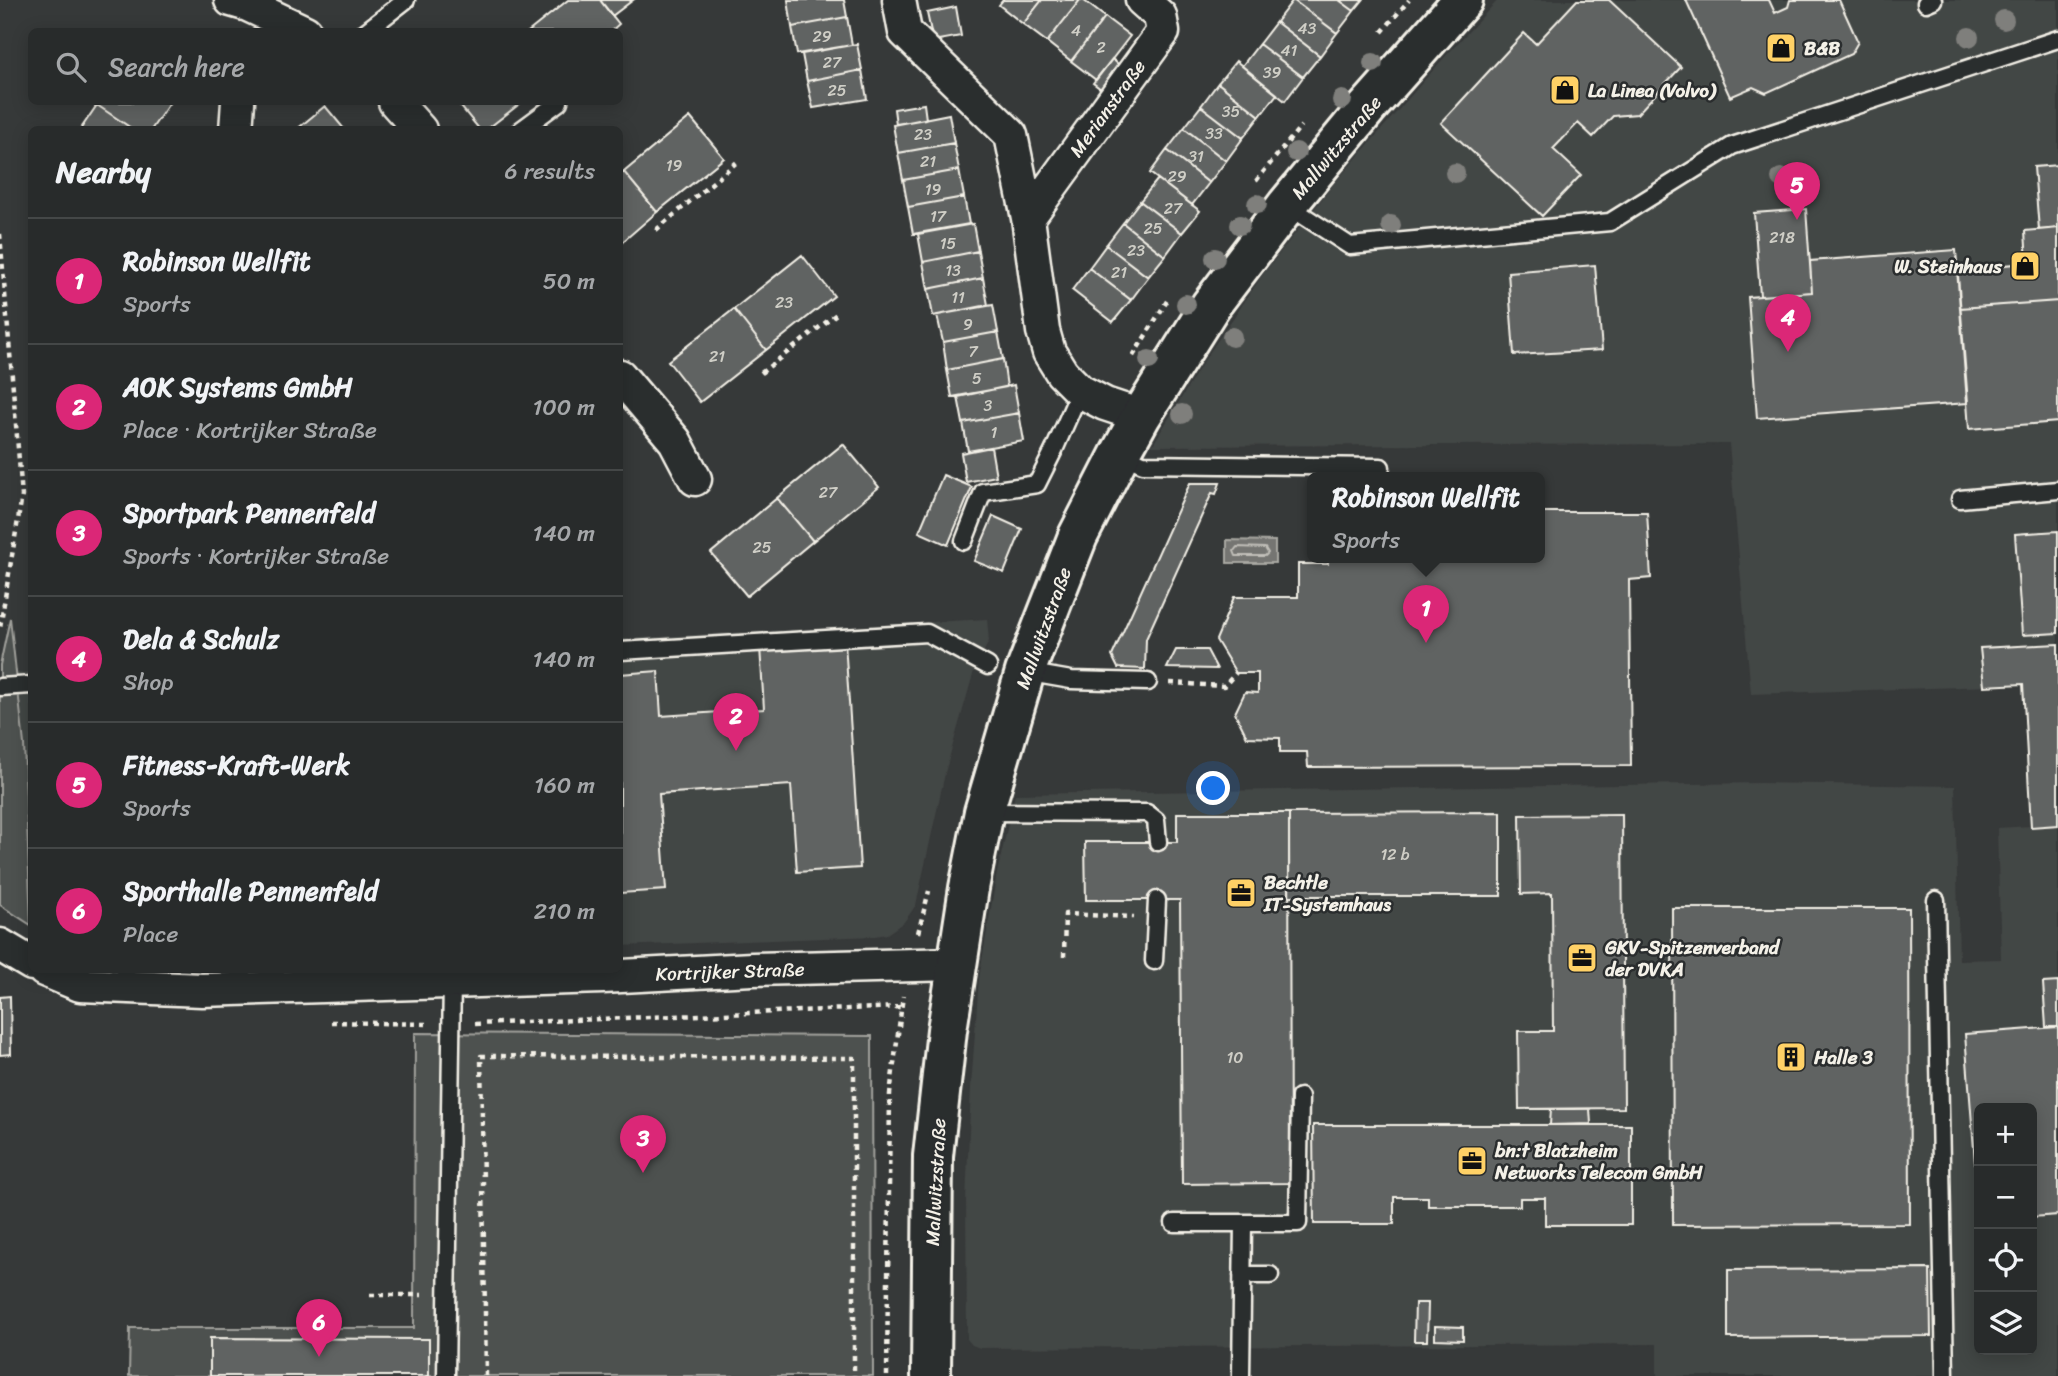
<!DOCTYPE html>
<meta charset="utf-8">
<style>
:root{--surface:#282b2b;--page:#343737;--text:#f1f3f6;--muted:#a5a7a9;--line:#444747;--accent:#db2777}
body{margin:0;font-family:Sriracha,sans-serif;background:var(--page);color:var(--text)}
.controls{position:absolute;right:21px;bottom:21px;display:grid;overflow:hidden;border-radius:10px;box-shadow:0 4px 18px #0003}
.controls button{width:63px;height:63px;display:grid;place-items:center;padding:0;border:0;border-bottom:2px solid var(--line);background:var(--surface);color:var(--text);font:35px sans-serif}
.you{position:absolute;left:1214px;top:789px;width:24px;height:24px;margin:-18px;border:5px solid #fff;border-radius:50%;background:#1a73e8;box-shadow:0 0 0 10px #1a73e833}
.badge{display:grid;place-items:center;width:46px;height:46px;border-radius:50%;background:var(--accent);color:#fff;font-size:23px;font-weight:700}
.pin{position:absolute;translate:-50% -58px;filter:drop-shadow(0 2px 4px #0008)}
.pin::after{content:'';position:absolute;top:37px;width:24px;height:21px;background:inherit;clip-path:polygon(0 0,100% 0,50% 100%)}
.popup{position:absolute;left:1307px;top:472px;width:238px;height:91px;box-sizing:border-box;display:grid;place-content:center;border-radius:10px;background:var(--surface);filter:drop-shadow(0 2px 5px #0005);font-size:23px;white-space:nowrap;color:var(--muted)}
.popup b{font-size:26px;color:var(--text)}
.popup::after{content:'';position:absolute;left:50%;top:100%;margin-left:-14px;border:14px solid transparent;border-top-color:var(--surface)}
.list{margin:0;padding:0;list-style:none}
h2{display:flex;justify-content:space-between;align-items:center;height:91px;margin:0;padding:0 28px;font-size:30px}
h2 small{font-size:23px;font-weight:400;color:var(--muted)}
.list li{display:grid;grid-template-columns:46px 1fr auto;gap:21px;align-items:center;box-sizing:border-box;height:126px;padding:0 28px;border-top:2px solid var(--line)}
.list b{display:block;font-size:26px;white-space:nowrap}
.list p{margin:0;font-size:23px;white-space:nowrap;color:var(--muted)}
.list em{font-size:23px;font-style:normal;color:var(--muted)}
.icon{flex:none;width:38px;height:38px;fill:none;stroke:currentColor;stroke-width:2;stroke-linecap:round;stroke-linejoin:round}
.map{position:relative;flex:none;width:2058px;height:1376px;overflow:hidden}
.search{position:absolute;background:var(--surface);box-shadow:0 4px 18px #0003;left:28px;top:28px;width:595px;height:77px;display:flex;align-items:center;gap:18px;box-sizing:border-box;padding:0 24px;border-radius:10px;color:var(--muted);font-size:26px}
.panel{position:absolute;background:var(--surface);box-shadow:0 4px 18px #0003;left:28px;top:126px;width:595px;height:847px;border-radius:10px}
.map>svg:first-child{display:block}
.built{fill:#434645;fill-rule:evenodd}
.green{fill:#4e514f;stroke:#a1a19c;stroke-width:2}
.water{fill:#757572;stroke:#a8a7a1;stroke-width:2}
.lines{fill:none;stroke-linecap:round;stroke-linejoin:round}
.shore{stroke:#c1bfb9;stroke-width:2}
.building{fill:#616362;stroke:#f4f1e8;stroke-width:2}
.service-casing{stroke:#f4f1e8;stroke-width:21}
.minor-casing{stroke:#f4f1e8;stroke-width:37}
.tertiary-casing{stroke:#f4f1e8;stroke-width:44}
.path{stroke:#f4f1e8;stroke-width:4.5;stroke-dasharray:5 5;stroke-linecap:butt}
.service{stroke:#2a2d2e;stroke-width:16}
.minor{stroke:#2a2d2e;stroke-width:32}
.tertiary{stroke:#2a2d2e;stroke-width:38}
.tree{fill:#7f7f7c}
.labels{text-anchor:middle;stroke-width:5;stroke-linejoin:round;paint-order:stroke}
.number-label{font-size:16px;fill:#cfcec6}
.poi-label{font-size:19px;font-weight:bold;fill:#f4f1e8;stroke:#2a2d2e;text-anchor:start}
.street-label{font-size:19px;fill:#f4f1e8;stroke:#2a2d2e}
</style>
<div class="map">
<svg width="2058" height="1376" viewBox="0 0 2058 1376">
<rect width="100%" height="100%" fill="#363939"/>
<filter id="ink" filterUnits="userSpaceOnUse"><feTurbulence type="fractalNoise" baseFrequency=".0143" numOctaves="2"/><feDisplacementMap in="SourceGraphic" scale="14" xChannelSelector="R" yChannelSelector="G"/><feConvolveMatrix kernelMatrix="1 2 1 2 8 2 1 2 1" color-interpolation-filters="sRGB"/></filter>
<g filter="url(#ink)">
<path class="built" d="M 1498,0 L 2058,0 L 2058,1376 L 1657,1376 L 1657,1344 L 980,1348 L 972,1345 L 967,1339 L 966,1200 L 971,1087 L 979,978 L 997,873 L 1015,794 L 1760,783 L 1955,786 L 1959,960 L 2001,959 L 1997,828 L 2031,826 L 2023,685 L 1751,694 L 1729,444 L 1152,446 L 1205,359 L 1264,273 L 1333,185 L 1442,60 ZM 1979,1108 L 2032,1108 L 2032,1350 L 1979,1350 Z
M 987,619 L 989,641 L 974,671 L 946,769 L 916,905 L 904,922 L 887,934 L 875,936 L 620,946 L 620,639 Z
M 31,672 L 31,899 L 24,744 L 16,673 Z"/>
<path class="green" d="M 10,618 L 24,744 L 31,925 L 0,905 L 0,665 Z
M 415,1033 L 872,1036 L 873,1376 L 129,1376 L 130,1328 L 414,1328 Z"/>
<path class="water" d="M 1227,540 L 1275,541 L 1275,563 L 1227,563 Z"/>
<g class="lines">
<path class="shore" d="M 1237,547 L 1265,548 L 1268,553 L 1265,556 L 1236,556 L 1234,551 Z"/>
</g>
<path class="building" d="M 568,0 L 600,0 L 619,24 L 610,32 L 528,32 Z
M 600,0 L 633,0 L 612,16 Z
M 788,0 L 844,0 L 847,17 L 792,27 Z
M 1003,0 L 1042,0 L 1023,24 L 999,5 Z
M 1042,0 L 1080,0 L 1047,42 L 1023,24 Z
M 1080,0 L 1083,0 L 1105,17 L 1071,61 L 1047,42 Z
M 1293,0 L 1337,33 L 1320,56 L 1276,22 Z
M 1293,0 L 1339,0 L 1354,11 L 1337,33 Z
M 1339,0 L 1363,0 L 1354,11 Z
M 1577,0 L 1609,0 L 1681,67 L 1637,114 L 1613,116 L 1593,137 L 1578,123 L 1553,149 L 1581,175 L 1542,216 L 1441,123 L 1524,33 L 1536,44 Z
M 1686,0 L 1769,0 L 1775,13 L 1788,7 L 1790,0 L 1839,0 L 1858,42 L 1851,54 L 1766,93 L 1753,87 L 1730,97 Z
M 956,7 L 961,36 L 933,41 L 927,13 Z
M 847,17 L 852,45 L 797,54 L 792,27 Z
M 1105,17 L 1130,36 L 1096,80 L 1071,61 Z
M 1276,22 L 1320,56 L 1303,77 L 1259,44 Z
M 857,44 L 862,70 L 807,81 L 802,54 Z
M 1259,44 L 1303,77 L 1285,101 L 1242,66 Z
M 1112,59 L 1123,68 L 1105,92 L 1093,83 Z
M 1236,61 L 1277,94 L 1260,116 L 1218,83 Z
M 862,70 L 867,99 L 813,108 L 807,81 Z
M 1218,83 L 1260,116 L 1243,138 L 1201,106 Z
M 99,102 L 170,102 L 151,130 L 134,130 L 97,105 Z
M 457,102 L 522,102 L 486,130 L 480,130 Z
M 924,104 L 926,119 L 896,124 L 894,109 Z
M 97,105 L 134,130 L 80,130 Z
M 325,106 L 345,130 L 296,130 Z
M 1201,106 L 1243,138 L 1226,161 L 1184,128 Z
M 949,114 L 954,143 L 898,153 L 893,125 Z
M 690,117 L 724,158 L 657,212 L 624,172 Z
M 1184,128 L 1226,161 L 1209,183 L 1167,150 Z
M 954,143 L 959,170 L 903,180 L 898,153 Z
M 1167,150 L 1209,183 L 1192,205 L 1150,173 Z
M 2058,165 L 2058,228 L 2039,230 L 2034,167 Z
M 959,170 L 964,197 L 908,207 L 903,180 Z
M 624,172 L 657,212 L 620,244 L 620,175 Z
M 1158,179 L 1200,211 L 1182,233 L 1140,201 Z
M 964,197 L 969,224 L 913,234 L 908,207 Z
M 1140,201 L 1182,233 L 1165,256 L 1123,223 Z
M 1806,209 L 1812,292 L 1760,296 L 1754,213 Z
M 1123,223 L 1165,256 L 1148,277 L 1106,245 Z
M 973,224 L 978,251 L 923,262 L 918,234 Z
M 2058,228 L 2058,301 L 1960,308 L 1957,269 L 2027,263 L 2025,231 Z
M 1106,245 L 1148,277 L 1131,300 L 1089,268 Z
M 1956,250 L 1968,403 L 1757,418 L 1748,297 L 1812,292 L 1810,261 Z
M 978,251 L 983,278 L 928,289 L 923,262 Z
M 802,255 L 834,296 L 766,350 L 734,309 Z
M 1595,265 L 1602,350 L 1514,355 L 1508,272 Z
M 1089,268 L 1131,300 L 1113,322 L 1072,290 Z
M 983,278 L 988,305 L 933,316 L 928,289 Z
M 2058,301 L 2058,422 L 1969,429 L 1960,308 Z
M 993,305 L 998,332 L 943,342 L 937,315 Z
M 734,309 L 766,350 L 700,402 L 668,361 Z
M 998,332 L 1003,359 L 947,370 L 943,342 Z
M 1003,359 L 1007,387 L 952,397 L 947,370 Z
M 1014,385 L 1019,413 L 963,423 L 958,397 Z
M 1019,413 L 1024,441 L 968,451 L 963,423 Z
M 843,444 L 879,487 L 813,541 L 777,498 Z
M 991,447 L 996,476 L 966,482 L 961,453 Z
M 943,475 L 972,487 L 948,545 L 919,532 Z
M 1190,483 L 1220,483 L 1216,494 L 1212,493 L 1146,639 L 1145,669 L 1118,668 L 1112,656 Z
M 777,498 L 813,541 L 747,596 L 711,553 Z
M 1540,512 L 1647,512 L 1651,578 L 1629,580 L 1631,766 L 1308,767 L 1307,752 L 1280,752 L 1280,738 L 1247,737 L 1235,713 L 1245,692 L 1258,693 L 1258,673 L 1236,673 L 1216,640 L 1234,597 L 1298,597 L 1298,564 L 1328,564 L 1328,557 L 1540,557 Z
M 993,516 L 1022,529 L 1004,573 L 974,561 Z
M 2058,531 L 2058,633 L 2022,635 L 2015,534 Z
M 845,642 L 860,868 L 797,872 L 791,785 L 659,794 L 666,890 L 620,893 L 620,674 L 658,671 L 661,716 L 764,709 L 760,647 Z
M 2058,644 L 2058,825 L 2031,827 L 2023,684 L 1984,686 L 1980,648 Z
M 1176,650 L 1207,650 L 1217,669 L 1167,668 Z
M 1501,812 L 1501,896 L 1289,896 L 1289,813 Z
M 1177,813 L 1289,813 L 1290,1183 L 1182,1184 L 1180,900 L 1086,900 L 1085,842 L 1177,842 Z
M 1622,814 L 1624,1108 L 1519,1109 L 1518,1031 L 1553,1031 L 1552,893 L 1521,894 L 1520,815 Z
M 1672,908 L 1909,908 L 1910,1224 L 1673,1225 Z
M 2058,982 L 2058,1027 L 2046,1027 L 2043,983 Z
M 10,996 L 11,1054 L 0,1055 L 0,997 Z
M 2058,1027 L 2058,1215 L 2032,1217 L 2032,1108 L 1979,1108 L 1979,1214 L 1965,1034 Z
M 1551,1109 L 1590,1109 L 1591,1124 L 1550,1125 Z
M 1313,1125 L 1631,1125 L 1631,1225 L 1545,1225 L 1545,1198 L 1520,1198 L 1520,1206 L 1428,1206 L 1428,1197 L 1394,1197 L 1394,1224 L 1314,1224 Z
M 1930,1269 L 1931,1336 L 1728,1338 L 1728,1270 Z
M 1415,1303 L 1428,1303 L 1427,1341 L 1414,1341 Z
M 1435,1326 L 1463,1327 L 1463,1340 L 1435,1339 Z
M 210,1338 L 429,1339 L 429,1376 L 210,1376 Z"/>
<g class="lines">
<g class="service-casing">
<path id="service" d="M 1926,3 L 1933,0
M 365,32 L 406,0
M 521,130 L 559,102
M 1287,205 L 1350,246 L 1610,222 L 1732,146 L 2058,39
M 1120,454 L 1143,464 L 1381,467
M 1960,499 L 2058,490
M 964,541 L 983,492 L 1037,484 L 1054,450 L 1080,391
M 620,651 L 927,633 L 988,666
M 1025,672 L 1071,680 L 1148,682
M 0,687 L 32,685
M 984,812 L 1147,813 L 1156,820 L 1158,842
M 1936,900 L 1945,1376
M 1154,961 L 1157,900
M 1174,1223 L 1298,1223 L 1300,1097
M 1242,1275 L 1270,1275
M 446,1376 L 452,980
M 1241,1376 L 1243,1224"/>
</g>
<g class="minor-casing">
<path id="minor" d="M 231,0 L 248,5 L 305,32
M 899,0 L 905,32 L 1011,135 L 1028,218 L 1043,331 L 1049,352 L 1062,373 L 1080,391 L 1105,404 L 1141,416
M 395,102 L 420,130
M 236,130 L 238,102
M 1028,218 L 1163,32 L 1160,16 L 1142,0
M 620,376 L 675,441 L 695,479
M 0,945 L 32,964
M 44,970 L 80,985 L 202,990 L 603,977 L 752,969 L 957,964"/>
</g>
<g class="tertiary-casing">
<path id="tertiary" d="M 931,1376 L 933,1156 L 947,1030 L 969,888 L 984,812 L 1025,672 L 1047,615 L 1078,536 L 1120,454 L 1141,416 L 1211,305 L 1287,205 L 1367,108 L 1463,0"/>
</g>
<path class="path" d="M 1382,32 L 1409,0
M 1256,181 L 1301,126
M 656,230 L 737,162
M 0,234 L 22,496 L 0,627
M 1133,356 L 1167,301
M 761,373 L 839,312
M 1170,683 L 1224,686 L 1236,673
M 918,933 L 929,891
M 1064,957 L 1065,914 L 1134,917
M 331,1022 L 427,1024
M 475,1024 L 900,1007
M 370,1295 L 422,1295
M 486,1376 L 481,1056 L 854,1058 L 854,1376
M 887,1376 L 890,1094 L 903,996"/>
<use href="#service" class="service"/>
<use href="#minor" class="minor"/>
<use href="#tertiary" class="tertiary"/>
</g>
<g class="tree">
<circle cx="2004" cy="20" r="10"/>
<circle cx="1969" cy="37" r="10"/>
<circle cx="1373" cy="63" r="10"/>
<circle cx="1342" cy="100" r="10"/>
<circle cx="1296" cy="152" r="10"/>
<circle cx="1455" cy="173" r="10"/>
<circle cx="1781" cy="178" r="10"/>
<circle cx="1257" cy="204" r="10"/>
<circle cx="1240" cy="225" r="10"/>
<circle cx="1391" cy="225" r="10"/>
<circle cx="1215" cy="258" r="10"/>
<circle cx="1186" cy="304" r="10"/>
<circle cx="1232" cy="337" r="10"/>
<circle cx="1149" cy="360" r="10"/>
<circle cx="1182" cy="414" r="10"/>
</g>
</g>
<defs>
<g id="shop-square" transform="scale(1.575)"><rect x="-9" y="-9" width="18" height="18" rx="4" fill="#ffd166" stroke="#2a2d2e"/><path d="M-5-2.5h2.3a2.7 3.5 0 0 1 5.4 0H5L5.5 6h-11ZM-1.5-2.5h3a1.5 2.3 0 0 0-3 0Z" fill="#111"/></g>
<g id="office-square" transform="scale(1.575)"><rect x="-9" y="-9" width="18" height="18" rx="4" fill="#ffd166" stroke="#2a2d2e"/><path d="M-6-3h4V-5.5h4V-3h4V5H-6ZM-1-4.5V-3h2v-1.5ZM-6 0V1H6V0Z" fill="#111"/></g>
<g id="building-square" transform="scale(1.575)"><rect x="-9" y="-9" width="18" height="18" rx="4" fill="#ffd166" stroke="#2a2d2e"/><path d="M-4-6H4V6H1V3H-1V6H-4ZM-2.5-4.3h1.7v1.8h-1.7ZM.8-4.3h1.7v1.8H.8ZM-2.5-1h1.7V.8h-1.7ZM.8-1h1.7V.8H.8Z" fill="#111"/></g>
</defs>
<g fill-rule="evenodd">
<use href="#shop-square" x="1781" y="48"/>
<use href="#shop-square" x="1565" y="90"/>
<use href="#shop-square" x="2025" y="266"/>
<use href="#office-square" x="1241" y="893"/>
<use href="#office-square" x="1582" y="958"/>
<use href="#building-square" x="1791" y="1057"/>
<use href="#office-square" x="1472" y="1161"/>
</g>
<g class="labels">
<g class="number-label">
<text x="1307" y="34">43</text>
<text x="1076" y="36">4</text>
<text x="822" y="42">29</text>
<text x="1101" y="53">2</text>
<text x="1289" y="56">41</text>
<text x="832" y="68">27</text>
<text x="1272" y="78">39</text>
<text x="837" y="96">25</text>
<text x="1231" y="117">35</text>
<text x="1214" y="139">33</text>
<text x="923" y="140">23</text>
<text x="1196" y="162">31</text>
<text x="928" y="167">21</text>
<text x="674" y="171">19</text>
<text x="1177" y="182">29</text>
<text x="933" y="195">19</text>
<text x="1173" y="214">27</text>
<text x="938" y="222">17</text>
<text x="1153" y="234">25</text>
<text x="1782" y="243">218</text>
<text x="948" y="249">15</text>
<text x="1136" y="256">23</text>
<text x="953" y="276">13</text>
<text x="1119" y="278">21</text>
<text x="958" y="303">11</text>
<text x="784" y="308">23</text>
<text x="968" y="330">9</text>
<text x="973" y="357">7</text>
<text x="717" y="362">21</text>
<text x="977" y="384">5</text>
<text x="988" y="411">3</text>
<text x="994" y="438">1</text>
<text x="828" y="498">27</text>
<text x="762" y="553">25</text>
<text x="1395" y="860">12 b</text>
<text x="1235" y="1063">10</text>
</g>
<g class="poi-label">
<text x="1804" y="55">B&amp;B</text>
<text x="1588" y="97">La Linea (Volvo)</text>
<text x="2002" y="273" text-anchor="end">W. Steinhaus</text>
<text x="1264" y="889">Bechtle<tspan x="1264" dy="22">IT-Systemhaus</tspan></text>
<text x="1605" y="954">GKV-Spitzenverband<tspan x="1605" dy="22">der DVKA</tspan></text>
<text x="1814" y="1064">Halle 3</text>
<text x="1495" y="1157">bn:t Blatzheim<tspan x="1495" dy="22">Networks Telecom GmbH</tspan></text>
</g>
<g class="street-label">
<text transform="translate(1107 108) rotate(-54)" y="7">Merianstraße</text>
<text transform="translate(1336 147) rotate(-50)" y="7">Mallwitzstraße</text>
<text transform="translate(1043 628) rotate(-70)" y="7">Mallwitzstraße</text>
<text transform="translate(730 971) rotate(-2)" y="7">Kortrijker Straße</text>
<text transform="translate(935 1182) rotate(-87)" y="7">Mallwitzstraße</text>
</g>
</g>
</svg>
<div class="controls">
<button>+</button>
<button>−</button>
<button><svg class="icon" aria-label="locate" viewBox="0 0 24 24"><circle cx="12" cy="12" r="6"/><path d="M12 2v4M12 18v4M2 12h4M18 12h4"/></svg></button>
<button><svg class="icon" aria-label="layers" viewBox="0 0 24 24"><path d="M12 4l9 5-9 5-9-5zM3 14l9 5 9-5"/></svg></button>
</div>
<div class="you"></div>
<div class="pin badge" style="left:1426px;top:643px">1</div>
<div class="popup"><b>Robinson Wellfit</b>Sports</div>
<div class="pin badge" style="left:736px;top:751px">2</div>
<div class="pin badge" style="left:643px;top:1173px">3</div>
<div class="pin badge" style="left:1788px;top:352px">4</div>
<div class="pin badge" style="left:1797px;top:220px">5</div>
<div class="pin badge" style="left:319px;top:1357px">6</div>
<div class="search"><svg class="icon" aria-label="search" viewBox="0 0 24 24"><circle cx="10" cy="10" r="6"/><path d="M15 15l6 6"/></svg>Search here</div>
<section class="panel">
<h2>Nearby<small>6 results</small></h2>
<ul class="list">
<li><span class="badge">1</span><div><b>Robinson Wellfit</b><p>Sports</p></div><em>50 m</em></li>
<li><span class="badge">2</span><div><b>AOK Systems GmbH</b><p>Place · Kortrijker Straße</p></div><em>100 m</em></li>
<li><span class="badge">3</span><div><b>Sportpark Pennenfeld</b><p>Sports · Kortrijker Straße</p></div><em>140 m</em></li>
<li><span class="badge">4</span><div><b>Dela &amp; Schulz</b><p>Shop</p></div><em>140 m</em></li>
<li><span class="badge">5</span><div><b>Fitness-Kraft-Werk</b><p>Sports</p></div><em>160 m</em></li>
<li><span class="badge">6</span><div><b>Sporthalle Pennenfeld</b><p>Place</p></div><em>210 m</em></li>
</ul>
</section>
</div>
